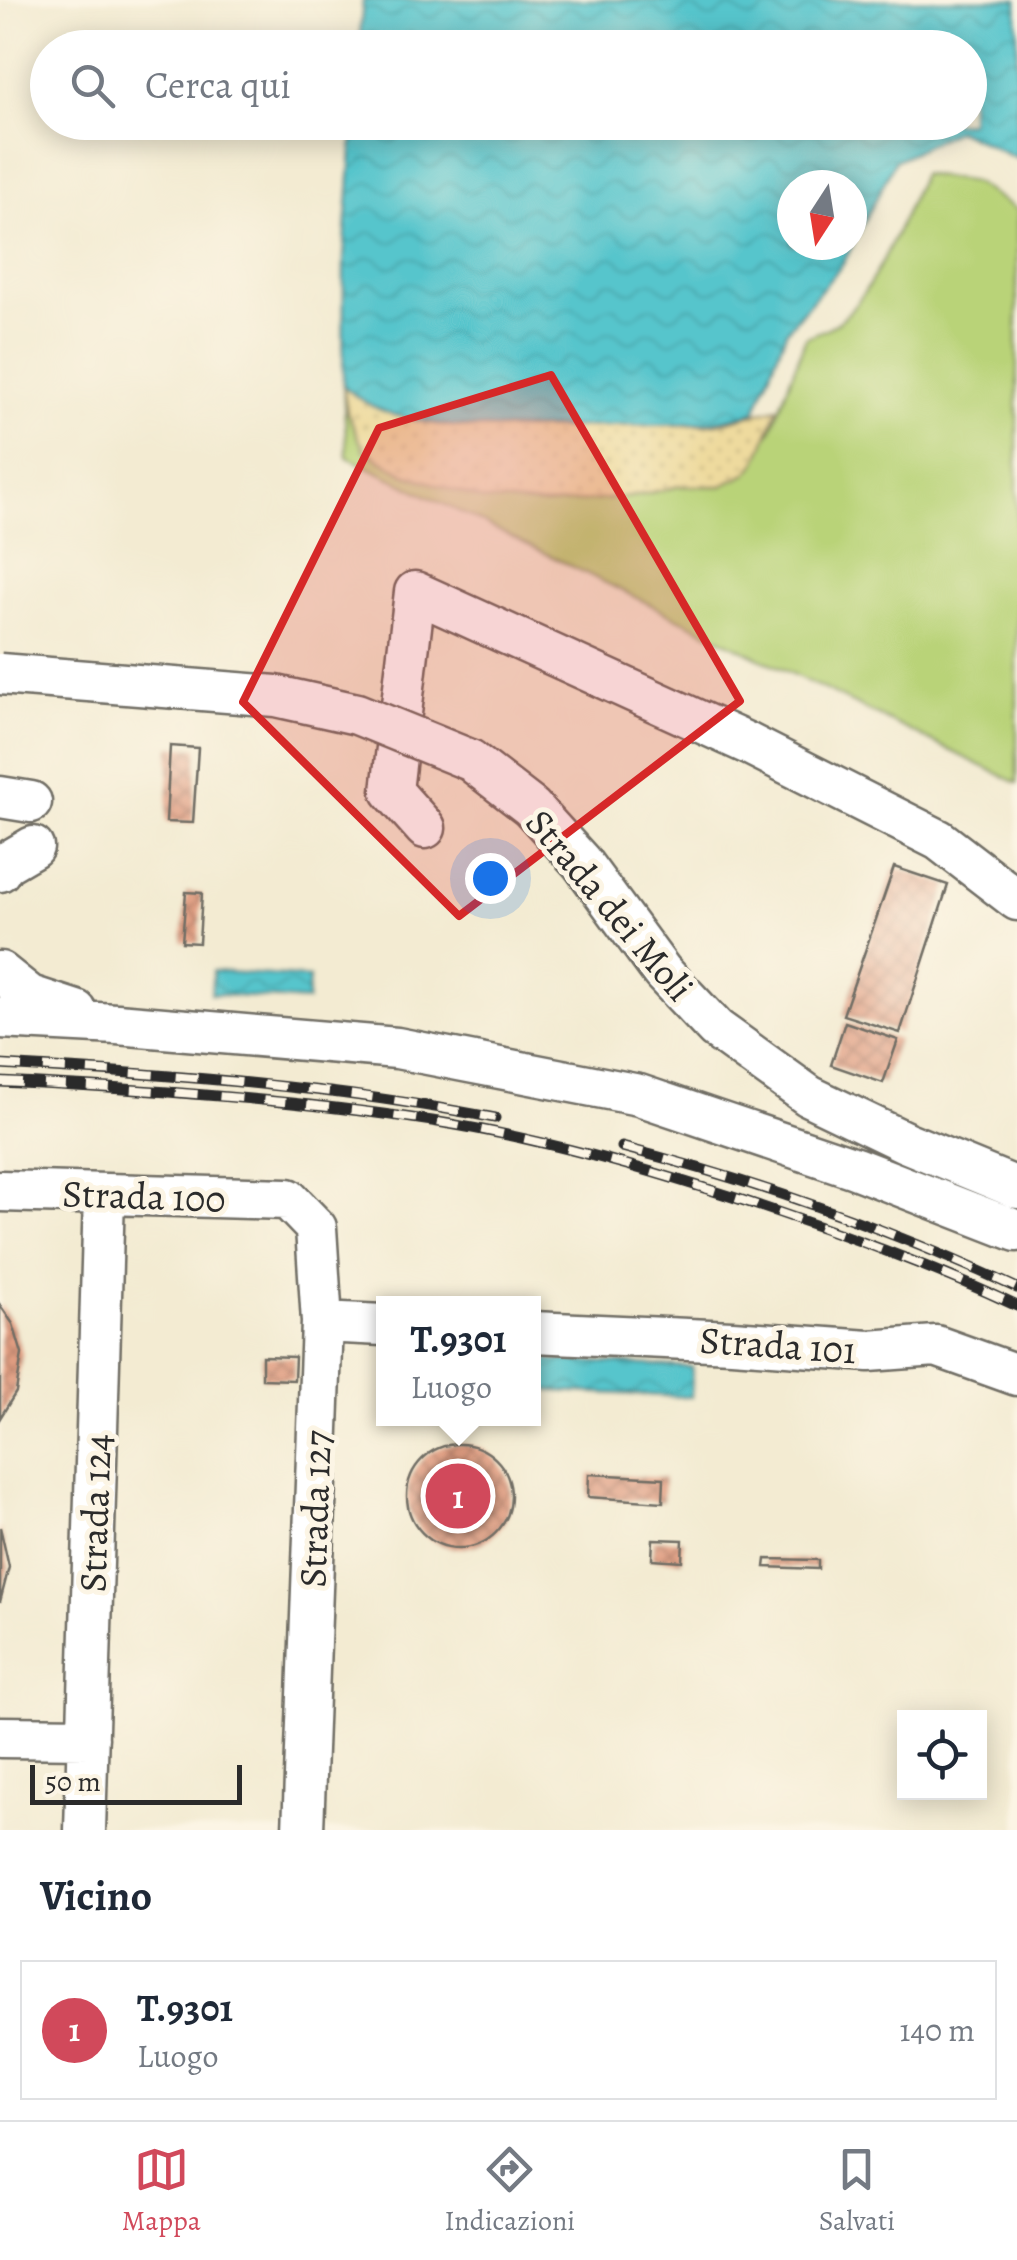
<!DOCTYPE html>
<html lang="it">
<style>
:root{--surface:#fff;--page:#f6f6f7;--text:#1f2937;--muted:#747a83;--line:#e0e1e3;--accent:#d1495b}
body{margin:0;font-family:Alegreya,serif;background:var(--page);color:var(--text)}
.controls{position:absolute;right:30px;bottom:30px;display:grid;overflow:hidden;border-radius:0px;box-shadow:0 5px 25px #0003}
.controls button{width:90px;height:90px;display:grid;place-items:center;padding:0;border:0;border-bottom:2px solid var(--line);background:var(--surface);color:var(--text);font:50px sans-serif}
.compass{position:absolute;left:777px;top:170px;width:90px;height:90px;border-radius:50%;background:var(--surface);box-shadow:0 5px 25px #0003;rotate:192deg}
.scale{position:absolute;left:30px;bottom:25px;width:212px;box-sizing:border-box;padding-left:10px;border:5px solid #2b2b2b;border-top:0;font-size:28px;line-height:35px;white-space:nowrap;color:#2b2b2b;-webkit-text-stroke:8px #fcf5e5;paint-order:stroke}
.you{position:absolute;left:490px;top:878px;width:35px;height:35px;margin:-25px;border:8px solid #fff;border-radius:50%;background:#1a73e8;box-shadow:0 0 0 15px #1a73e833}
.badge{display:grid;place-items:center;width:65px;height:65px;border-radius:50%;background:var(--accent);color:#fff;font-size:32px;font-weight:700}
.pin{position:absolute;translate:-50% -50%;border:5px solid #fff;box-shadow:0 2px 10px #0006}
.popup{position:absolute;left:376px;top:1296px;width:165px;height:130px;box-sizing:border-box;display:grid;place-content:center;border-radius:0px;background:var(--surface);filter:drop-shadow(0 2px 8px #0005);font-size:32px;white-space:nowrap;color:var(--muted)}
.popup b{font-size:38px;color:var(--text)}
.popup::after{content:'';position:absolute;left:50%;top:100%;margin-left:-20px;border:20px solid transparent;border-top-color:var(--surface)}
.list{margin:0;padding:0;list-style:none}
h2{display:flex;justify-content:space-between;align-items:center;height:130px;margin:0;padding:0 40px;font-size:42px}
h2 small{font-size:32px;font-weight:400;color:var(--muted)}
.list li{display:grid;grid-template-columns:65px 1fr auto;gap:30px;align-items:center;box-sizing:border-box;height:140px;margin:0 20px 20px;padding:0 20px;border:2px solid var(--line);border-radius:0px}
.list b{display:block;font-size:38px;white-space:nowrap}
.list p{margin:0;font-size:32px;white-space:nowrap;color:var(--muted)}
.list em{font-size:32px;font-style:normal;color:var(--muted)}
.icon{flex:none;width:55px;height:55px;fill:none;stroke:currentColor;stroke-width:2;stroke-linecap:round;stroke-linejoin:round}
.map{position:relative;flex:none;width:1017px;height:1830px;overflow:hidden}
.search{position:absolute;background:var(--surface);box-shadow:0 5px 25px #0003;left:30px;right:30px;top:30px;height:110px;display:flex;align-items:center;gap:25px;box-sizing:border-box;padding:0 35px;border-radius:55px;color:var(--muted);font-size:38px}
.sheet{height:290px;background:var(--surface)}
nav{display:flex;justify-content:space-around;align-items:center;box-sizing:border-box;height:140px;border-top:2px solid var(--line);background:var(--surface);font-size:28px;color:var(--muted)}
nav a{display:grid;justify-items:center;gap:5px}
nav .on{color:var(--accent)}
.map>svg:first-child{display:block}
.green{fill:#b9d378;stroke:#727f52;stroke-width:2.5}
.sand{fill:url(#sand-dots);stroke:#8c8264;stroke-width:2.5}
.water{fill:url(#water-waves);stroke:#41787c;stroke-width:2.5;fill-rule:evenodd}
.building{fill:url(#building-cross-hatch)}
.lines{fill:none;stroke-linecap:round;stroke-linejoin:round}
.minor-casing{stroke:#716e65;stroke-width:45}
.minor{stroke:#fff;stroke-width:40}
.rail-casing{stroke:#2b2b2b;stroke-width:11}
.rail{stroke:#fcf5e5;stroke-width:8;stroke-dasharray:22;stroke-linecap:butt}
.minor-bridge-casing{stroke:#716e65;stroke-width:45;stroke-linecap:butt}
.minor-bridge{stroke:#fff;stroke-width:40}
.marked{fill:#d62828;fill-opacity:0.2;stroke:#d62828;stroke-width:8;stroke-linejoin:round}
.labels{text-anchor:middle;stroke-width:10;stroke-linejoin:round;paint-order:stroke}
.street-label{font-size:38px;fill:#2b2b2b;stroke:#fcf5e5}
</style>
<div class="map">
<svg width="1017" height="1830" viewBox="0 0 1017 1830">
<defs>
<pattern id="sand-dots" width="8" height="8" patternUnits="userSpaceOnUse" patternTransform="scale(2.5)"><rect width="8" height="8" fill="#eeda9e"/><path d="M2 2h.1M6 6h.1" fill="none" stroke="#cb8" stroke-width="1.8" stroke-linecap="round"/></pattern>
<pattern id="water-waves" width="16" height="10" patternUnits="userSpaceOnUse" patternTransform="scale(2.5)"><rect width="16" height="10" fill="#57c5cc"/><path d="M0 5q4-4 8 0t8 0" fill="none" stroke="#4ca9af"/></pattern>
<pattern id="building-cross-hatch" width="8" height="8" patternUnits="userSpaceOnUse" patternTransform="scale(2.5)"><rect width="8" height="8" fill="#e09d81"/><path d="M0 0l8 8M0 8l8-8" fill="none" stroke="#b6806a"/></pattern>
</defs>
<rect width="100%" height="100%" fill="#fcf5e5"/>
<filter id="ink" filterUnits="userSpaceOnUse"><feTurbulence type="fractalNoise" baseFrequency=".01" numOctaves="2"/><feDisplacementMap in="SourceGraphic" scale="20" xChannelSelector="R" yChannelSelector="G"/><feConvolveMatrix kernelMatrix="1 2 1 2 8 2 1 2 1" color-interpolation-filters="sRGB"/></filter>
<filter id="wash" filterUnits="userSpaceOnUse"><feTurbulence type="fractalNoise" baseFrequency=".0048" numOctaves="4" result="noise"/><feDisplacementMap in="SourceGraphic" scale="40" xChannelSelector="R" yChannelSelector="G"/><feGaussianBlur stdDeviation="2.25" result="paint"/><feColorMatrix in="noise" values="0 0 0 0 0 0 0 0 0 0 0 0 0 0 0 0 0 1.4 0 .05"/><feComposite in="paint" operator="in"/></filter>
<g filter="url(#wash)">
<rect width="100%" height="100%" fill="#f3ebd2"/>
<path class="green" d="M 922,174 L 973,182 L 1017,210 L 1017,783 L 347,457 L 343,385 L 347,412 L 546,505 L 630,497 L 680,486 L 722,486 L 771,431 L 806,337 C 815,333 826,330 835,324 C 870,303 905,213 922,174 Z"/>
<path class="sand" d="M 343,385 C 407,444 544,428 626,425 C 654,424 682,426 711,424 C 733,422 755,412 778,408 L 757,462 L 747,474 L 722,486 L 680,486 L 630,497 L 546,505 L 483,500 L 405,474 L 364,450 L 347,412 Z"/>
<path class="water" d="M 363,0 L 1017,0 L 1017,159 L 957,130 L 895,161 L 843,264 L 787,330 L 755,412 C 702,428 665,424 610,426 C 543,428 470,434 403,417 C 380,412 360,401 343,385 L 344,257 L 354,123 L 970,122 L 970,48 L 359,47 ZM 852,185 L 852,245 L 792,245 L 792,185 Z
M 213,971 L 309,978 L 307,1001 L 211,994 Z
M 533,1359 L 692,1367 L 691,1397 L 533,1390 Z"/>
<g id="blocks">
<path class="building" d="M 170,746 L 198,748 L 193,823 L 166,822 Z
M 894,867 L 948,885 L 900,1033 L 843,1015 Z
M 186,892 L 202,893 L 199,943 L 182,942 Z
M 845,1022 L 898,1040 L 883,1083 L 831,1065 Z
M 0,1305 L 13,1324 L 22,1354 L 16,1392 L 0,1418 Z
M 262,1356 L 295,1357 L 294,1380 L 262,1379 Z
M407 1496a52 52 0 1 1 104 0a52 52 0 1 1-104 0Z
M 589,1474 L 664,1478 L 663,1502 L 588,1497 Z
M 0,1527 L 9,1567 L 0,1602 Z
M 653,1539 L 683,1540 L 682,1561 L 652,1559 Z
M 766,1559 L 818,1560 L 818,1569 L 765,1567 Z"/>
</g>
</g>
<g filter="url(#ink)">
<use href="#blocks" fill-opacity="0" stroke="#716e65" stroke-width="2.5"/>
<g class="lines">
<g class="minor-casing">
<path id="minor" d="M 470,760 L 531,807 L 581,862 L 662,972 L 716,1029 L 809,1096 L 905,1142 L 1017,1188
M 0,797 L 31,802
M 425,828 L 392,791 L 415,592 L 749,744 L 939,840 L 1017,900
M 0,871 L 4,864 L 33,847
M 0,972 L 30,996 L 76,1011
M 0,1018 L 117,1024 L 397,1048 L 639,1095 L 855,1168 L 1017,1231
M 0,1191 L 288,1199 L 316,1228 L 322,1322 L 303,1830
M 322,1322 L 383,1325
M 533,1332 L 732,1341 L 869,1351 L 936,1346 L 1017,1375
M 0,1737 L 88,1738
M 85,1830 L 104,1196"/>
</g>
<use href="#minor" class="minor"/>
<g class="rail-casing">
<path id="rail" d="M 0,1065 C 166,1074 332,1086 495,1118
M 0,1082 C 144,1089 289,1099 432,1121 C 540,1138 644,1168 748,1202 C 840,1233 930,1265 1017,1306
M 622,1147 C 758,1182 890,1229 1017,1288"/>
</g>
<use href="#rail" class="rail"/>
<g class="minor-bridge-casing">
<path id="minor-bridge" d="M 0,674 L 276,696 L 357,714 L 470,760"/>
</g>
<use href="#minor-bridge" class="minor-bridge"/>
</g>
</g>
<path class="marked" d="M 551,375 L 740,701 L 459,916 L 243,702 L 379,428 Z"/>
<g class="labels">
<g class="street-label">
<text transform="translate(610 905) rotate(50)" y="13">Strada dei Moli</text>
<text transform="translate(144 1196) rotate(2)" y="13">Strada 100</text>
<text transform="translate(778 1345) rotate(4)" y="13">Strada 101</text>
<text transform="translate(315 1509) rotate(-88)" y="13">Strada 127</text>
<text transform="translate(95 1513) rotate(-88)" y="13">Strada 124</text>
</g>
</g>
</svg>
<div class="controls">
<button><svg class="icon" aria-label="locate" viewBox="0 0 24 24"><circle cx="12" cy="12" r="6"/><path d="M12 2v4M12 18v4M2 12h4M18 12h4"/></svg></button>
</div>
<svg class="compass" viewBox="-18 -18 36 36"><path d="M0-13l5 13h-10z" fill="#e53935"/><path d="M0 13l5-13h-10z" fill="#747a83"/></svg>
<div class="scale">50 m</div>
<div class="you"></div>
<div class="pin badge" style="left:458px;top:1496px">1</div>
<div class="popup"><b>T.9301</b>Luogo</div>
<div class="search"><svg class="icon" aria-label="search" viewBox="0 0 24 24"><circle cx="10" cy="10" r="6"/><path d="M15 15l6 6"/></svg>Cerca qui</div>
</div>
<section class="sheet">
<h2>Vicino<small></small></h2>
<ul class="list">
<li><span class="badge">1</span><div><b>T.9301</b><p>Luogo</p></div><em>140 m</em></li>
</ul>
</section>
<nav>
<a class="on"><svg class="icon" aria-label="map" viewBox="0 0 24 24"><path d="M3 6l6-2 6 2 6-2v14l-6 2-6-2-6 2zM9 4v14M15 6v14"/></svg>Mappa</a>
<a><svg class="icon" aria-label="directions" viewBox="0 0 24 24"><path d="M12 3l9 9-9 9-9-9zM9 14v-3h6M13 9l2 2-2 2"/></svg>Indicazioni</a>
<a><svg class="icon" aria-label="saved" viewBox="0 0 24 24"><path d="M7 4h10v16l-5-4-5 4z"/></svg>Salvati</a>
</nav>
